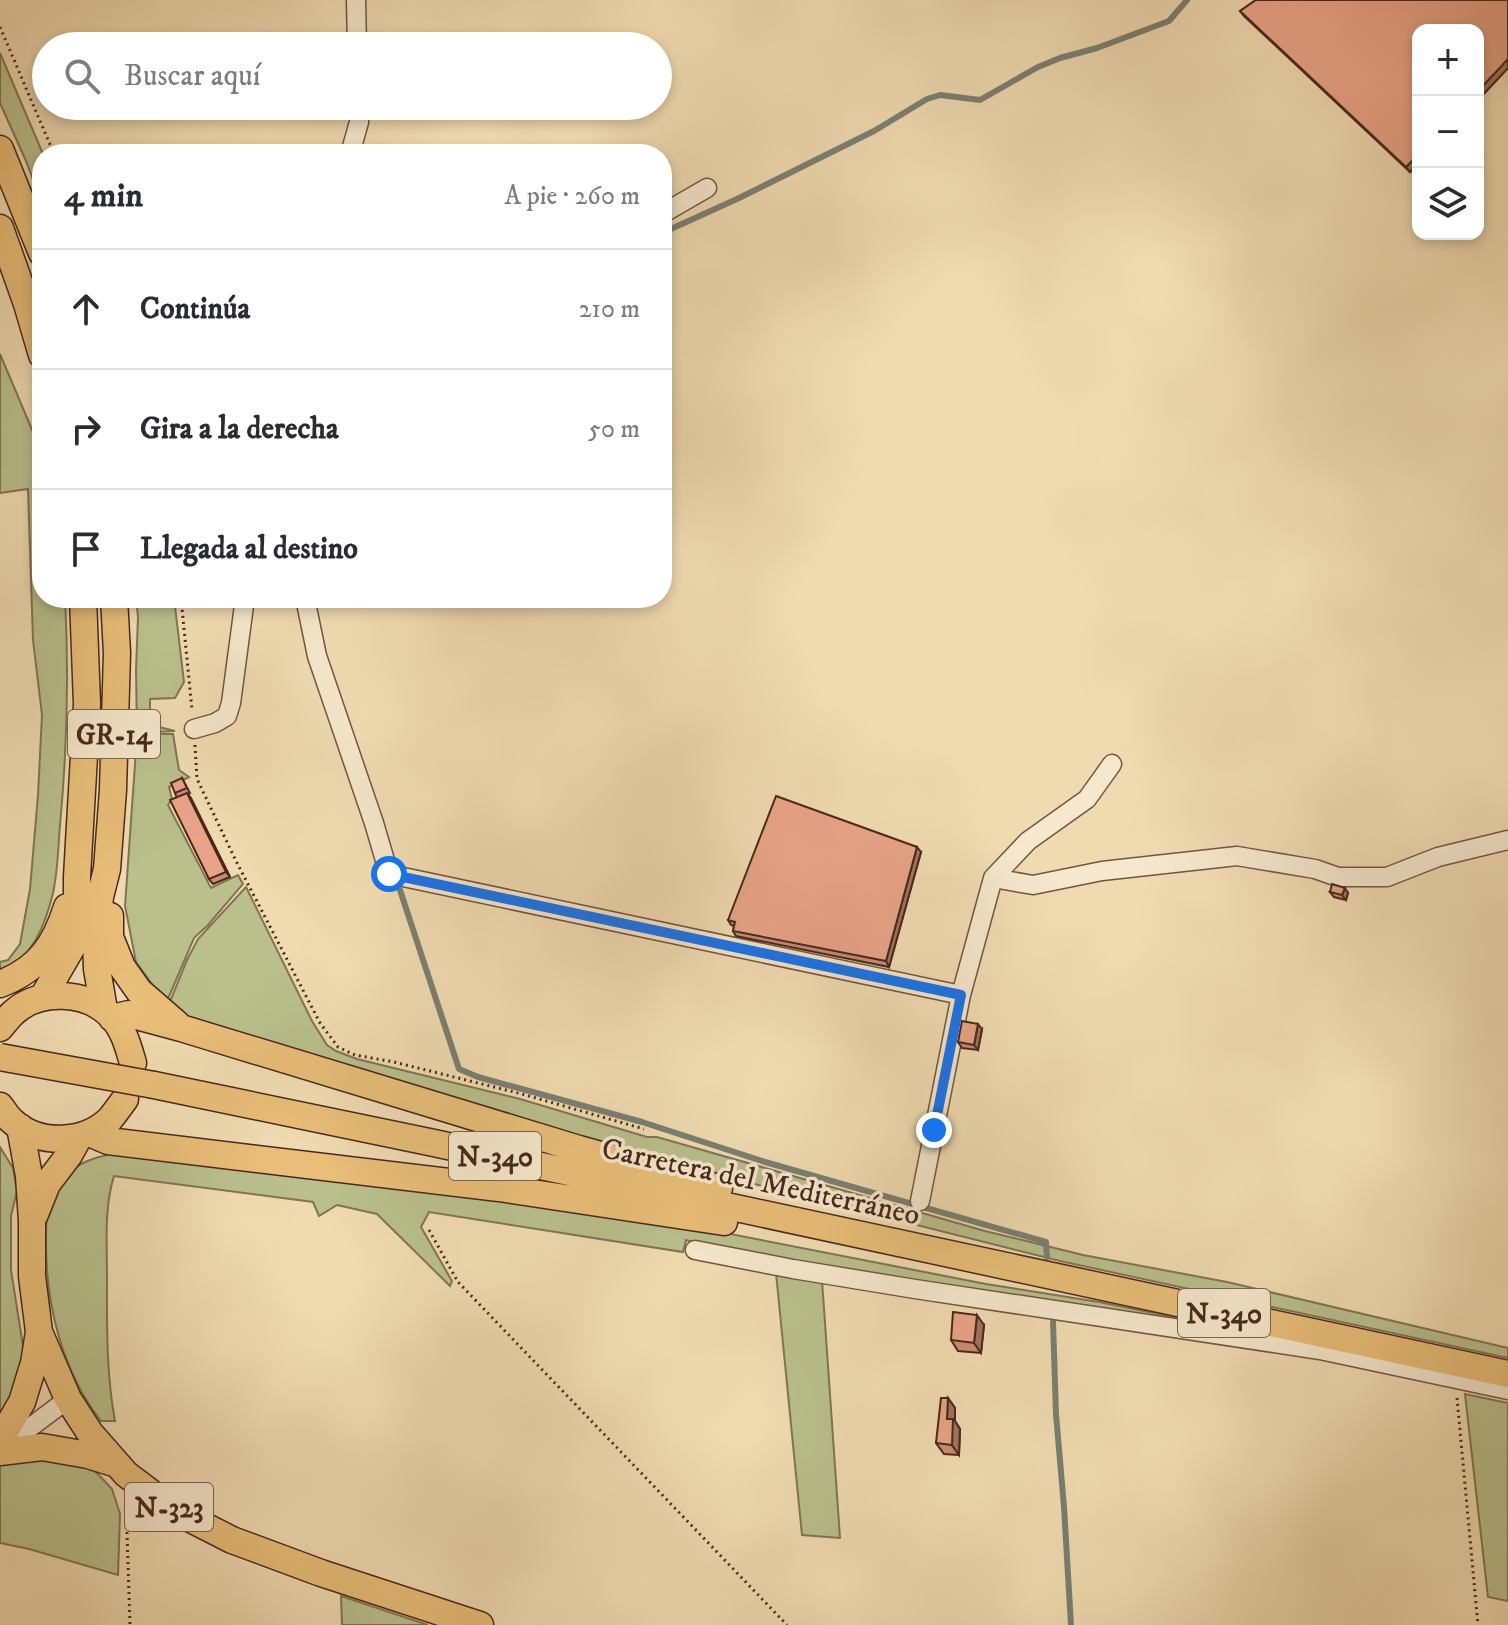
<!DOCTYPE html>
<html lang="es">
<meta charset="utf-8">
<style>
:root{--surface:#fff;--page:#f7f7f7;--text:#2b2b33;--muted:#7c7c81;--line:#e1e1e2}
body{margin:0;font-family:"IM FELL DW Pica",serif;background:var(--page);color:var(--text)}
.controls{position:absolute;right:24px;top:24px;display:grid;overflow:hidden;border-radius:16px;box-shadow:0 4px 12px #0003}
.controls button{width:72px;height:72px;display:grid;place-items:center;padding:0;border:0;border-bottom:2px solid var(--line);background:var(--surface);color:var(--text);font:40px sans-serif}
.stop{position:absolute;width:24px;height:24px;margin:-18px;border:6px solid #1a73e8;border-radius:50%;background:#fff}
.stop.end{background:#1a73e8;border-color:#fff;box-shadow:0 2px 8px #0008}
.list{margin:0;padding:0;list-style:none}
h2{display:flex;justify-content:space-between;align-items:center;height:104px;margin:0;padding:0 32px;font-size:34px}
h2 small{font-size:26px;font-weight:400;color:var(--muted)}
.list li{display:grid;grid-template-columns:52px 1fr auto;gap:24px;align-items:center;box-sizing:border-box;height:120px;padding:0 32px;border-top:2px solid var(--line)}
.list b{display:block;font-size:30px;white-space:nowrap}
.list em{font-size:26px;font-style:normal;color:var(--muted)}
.icon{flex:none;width:44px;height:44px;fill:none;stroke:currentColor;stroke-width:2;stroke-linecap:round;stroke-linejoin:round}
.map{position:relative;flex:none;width:1508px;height:1625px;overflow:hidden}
.search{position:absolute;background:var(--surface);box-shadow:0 4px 12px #0003;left:32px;top:32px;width:640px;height:88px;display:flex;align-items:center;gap:20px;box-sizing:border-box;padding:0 28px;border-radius:44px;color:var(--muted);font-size:30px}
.panel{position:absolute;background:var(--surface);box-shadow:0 4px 12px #0003;left:32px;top:144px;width:640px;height:464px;border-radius:32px}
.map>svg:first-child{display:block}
.grass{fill:#b9c08c;stroke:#817454;stroke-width:2}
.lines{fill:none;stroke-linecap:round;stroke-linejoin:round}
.stream{stroke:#7a8071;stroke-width:6}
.minor-casing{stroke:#735541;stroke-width:21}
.highway-casing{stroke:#49281c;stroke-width:29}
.path{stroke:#49281c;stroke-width:3;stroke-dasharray:2 4;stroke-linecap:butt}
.minor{stroke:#f5e8cc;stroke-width:18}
.highway{stroke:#e8be78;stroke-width:26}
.highway-bridge-casing{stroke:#49281c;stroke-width:29;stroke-linecap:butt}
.highway-bridge{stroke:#e8be78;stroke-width:26}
.wall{fill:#c88d75;stroke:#49281c;stroke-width:2}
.shaded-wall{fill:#a3735f;stroke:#49281c;stroke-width:2}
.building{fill:#e9a488;stroke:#49281c;stroke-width:2}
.route{stroke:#1a73e8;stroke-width:10}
.labels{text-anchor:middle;stroke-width:7;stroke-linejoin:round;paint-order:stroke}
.shield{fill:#f5e8cc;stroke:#7d6251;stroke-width:2}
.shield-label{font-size:28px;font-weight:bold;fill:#49281c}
.street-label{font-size:30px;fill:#49281c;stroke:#f5e8cc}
</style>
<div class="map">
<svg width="1508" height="1625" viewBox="0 0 1508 1625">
<rect width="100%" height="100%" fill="#f0dbb1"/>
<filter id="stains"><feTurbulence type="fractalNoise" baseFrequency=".0025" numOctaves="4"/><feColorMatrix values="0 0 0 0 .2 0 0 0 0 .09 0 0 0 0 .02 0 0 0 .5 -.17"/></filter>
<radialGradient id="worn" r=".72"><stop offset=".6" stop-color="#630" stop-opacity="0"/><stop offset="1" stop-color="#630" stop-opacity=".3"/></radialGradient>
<path class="grass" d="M 0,53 L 43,154 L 42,154 L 42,203 L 26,161 L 0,103 Z
M 0,354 L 36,439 L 42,460 L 42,598 L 65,598 C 69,674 67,750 60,825 C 58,847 58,871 53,893 C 46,922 32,962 0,970 L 0,962 L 8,960 L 20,944 L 30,889 L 38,795 L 42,715 L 33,640 L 28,489 L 0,493 Z
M 136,598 L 174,598 L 184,682 L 175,698 L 150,699 L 150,722 L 155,726 L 175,731 L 137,733 L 136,670 L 138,617 Z
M 155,734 L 173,734 L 179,770 L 189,777 L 169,787 L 172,799 L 168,805 L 211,888 L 238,875 L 243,884 L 208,925 L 194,938 L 167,1001 L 160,995 L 136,962 L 125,906 L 137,736 Z
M 246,887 L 312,1021 L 327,1045 L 336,1051 L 357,1059 L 520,1099 L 647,1137 L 657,1137 L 985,1231 L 1083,1255 L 1227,1282 L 1508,1348 L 1508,1358 L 1060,1261 L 762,1186 L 647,1156 L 191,1023 L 169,1004 L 187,960 L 198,939 Z
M 0,1147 L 13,1168 L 17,1191 L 11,1216 L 11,1270 L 23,1346 L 23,1369 L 0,1421 Z
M 117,1153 L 377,1183 L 715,1231 L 986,1284 L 1099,1302 L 1278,1338 L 729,1252 L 686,1240 L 683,1252 L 429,1212 L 421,1227 L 452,1281 L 450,1286 L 377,1214 L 337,1205 L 319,1216 L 313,1202 L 114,1176 C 104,1208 107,1243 107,1276 C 107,1324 106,1373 115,1421 L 101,1421 C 62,1371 46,1305 46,1243 C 46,1227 46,1209 53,1195 C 57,1187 65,1177 72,1171 C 82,1160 102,1156 117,1153 Z
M 776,1273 L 822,1280 L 840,1538 L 802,1535 Z
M 1465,1394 L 1508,1403 L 1508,1601 L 1488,1597 Z
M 15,1458 L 74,1459 L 97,1473 L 112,1489 L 120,1514 L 118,1575 L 29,1549 L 0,1543 L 0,1465 Z
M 341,1596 L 428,1625 L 342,1625 Z"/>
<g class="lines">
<path class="stream" d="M 662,233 L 737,199 L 874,131 L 927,99 L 940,95 L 980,100 L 1038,67 L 1060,58 L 1097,48 L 1169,21 L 1187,0
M 400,890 L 459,1069 L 478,1077 L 642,1122 L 765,1162 L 1046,1242 L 1047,1257
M 1053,1322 L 1056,1414 L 1064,1507 L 1071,1625"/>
<g class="minor-casing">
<path id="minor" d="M 356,0 L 357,46
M 350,154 L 359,122 L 359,106
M 662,214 L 707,188
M 305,598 L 317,656 L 374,823 L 389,874 L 961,995
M 194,729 L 215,723 L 227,716 L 231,703 L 245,598
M 993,878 L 1033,885 L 1102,871 L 1237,856 L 1315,869 L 1338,877 L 1387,877 L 1438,857 L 1508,840
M 920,1201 L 961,995 L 993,878 L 1028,841 L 1087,799 L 1112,764
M 695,1250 L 793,1269 L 915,1289 L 1320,1350 L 1508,1390
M 0,1450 L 68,1399"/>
</g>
<g class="highway-casing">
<path id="highway" d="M 0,149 L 42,253
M 0,228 L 27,304 L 42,355
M 110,916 L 110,937 L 122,967 L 139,991 L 177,1024
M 0,984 C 39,969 55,945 67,907
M 43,997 L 72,947 L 77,924 L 77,877 L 87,704 L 83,598
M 104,1010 L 97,969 L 96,935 L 100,897 L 107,869 L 113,790 L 117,653 L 114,598
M 112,1018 L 129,1014 L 181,1028 L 579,1149 L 719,1188
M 0,1028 C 4,1023 8,1018 13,1013 C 39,989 87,990 112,1017 C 124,1030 128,1046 133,1063
M 154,1085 L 434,1143 L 1508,1374
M 0,1106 C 4,1111 7,1117 12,1121 C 38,1146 85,1144 110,1119 C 115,1113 120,1106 125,1099
M 20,1127 L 29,1176 L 32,1221 L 32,1276 L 39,1332 L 68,1399 L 90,1433 L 126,1474 L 175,1511 L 232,1540 L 321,1573 L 480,1625
M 89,1133 L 108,1141 L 499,1188 L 724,1222
M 35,1214 L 47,1184 L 69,1155 L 79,1137
M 0,1440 L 22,1402 L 34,1363 L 39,1332
M 0,1452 L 42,1447 L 88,1455 L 117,1464"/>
</g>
<path class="path" d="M 0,27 L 54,154
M 181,598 L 192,710
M 195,745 L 197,779 L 236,861 L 320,1023 L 338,1047 L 355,1055 L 394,1062 L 522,1094 L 644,1129
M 429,1230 L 458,1282 L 787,1625
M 1457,1398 L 1478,1625
M 126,1502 L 130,1625"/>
<use href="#minor" class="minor"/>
<use href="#highway" class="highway"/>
<g class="highway-bridge-casing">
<path id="highway-bridge" d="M 0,1057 L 154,1085"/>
</g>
<use href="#highway-bridge" class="highway-bridge"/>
</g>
<path class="wall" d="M 1256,0 L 1508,0 L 1508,68 L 1478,100 L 1478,30 L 1418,30 L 1418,164 L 1410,172 L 1244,16 L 1240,11 Z
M 182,778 L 190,793 L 188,794 L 230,877 L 213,884 L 209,879 L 175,793 Z
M 921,852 L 889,967 L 736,936 L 733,931 L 734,926 L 731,925 L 728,920 Z
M 1330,892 L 1348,893 L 1346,900 L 1334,897 Z
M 982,1029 L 978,1050 L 962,1048 L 958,1042 Z
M 984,1325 L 981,1353 L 958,1351 L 951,1340 Z
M 948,1398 L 955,1408 L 955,1421 L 960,1429 L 959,1455 L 944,1454 L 936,1443 Z"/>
<path class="shaded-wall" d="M 1508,59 L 1508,68 L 1478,100 L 1478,91 Z
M 1418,155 L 1418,164 L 1410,172 L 1406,167 Z
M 187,793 L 191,798 L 230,877 L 226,872 Z
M 917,847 L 921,852 L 889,967 L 886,961 Z
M 1345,888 L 1348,893 L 1346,900 L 1342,895 Z
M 978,1024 L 982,1029 L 978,1050 L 974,1045 Z
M 977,1315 L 984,1325 L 981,1353 L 974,1343 Z
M 948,1398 L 955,1408 L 955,1421 L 960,1429 L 959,1455 L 952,1445 L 947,1419 Z"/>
<path class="building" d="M 1256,0 L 1508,0 L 1508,59 L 1478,91 L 1478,30 L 1418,30 L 1418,155 L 1406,167 L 1240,11 Z
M 182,778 L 187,788 L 175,793 L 171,783 Z
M 187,793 L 226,872 L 209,879 L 170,800 Z
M 776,796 L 917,847 L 886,961 L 733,931 L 735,922 L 728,920 Z
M 1332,884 L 1345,888 L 1342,895 L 1330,892 Z
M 962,1021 L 978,1024 L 974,1045 L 958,1042 Z
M 953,1312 L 977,1315 L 974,1343 L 951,1340 Z
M 941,1398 L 948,1398 L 947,1419 L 953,1419 L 952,1445 L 936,1443 Z"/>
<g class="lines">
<path class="route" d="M 389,874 L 961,995 L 934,1130"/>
</g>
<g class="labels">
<g class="shield">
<rect x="68" y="710" width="92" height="48" rx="6"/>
<rect x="449" y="1132" width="92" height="48" rx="6"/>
<rect x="1178" y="1289" width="92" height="48" rx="6"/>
<rect x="125" y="1483" width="88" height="48" rx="6"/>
</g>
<g class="shield-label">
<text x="114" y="744">GR-14</text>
<text x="495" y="1166">N-340</text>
<text x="1224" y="1323">N-340</text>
<text x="169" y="1517">N-323</text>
</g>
<g class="street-label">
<text transform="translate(761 1181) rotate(12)" y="10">Carretera del Mediterráneo</text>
</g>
</g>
<rect width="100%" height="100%" filter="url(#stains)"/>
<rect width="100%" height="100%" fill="url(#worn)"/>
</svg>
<div class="controls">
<button>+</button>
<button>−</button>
<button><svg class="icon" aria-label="layers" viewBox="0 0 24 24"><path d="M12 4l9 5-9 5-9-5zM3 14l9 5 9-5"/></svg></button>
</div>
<div class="stop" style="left:389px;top:874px"></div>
<div class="stop end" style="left:934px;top:1130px"></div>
<div class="search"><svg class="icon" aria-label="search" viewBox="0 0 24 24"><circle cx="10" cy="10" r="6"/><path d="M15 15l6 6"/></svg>Buscar aquí</div>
<section class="panel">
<h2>4 min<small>A pie · 260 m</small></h2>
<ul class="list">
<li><svg class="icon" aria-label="ahead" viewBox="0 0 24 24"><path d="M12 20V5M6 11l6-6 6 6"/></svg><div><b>Continúa</b></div><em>210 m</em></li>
<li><svg class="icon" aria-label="right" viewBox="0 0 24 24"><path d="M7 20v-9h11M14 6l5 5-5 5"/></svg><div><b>Gira a la derecha</b></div><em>50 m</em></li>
<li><svg class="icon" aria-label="arrive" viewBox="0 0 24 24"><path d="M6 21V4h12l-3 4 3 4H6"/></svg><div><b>Llegada al destino</b></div></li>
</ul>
</section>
</div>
